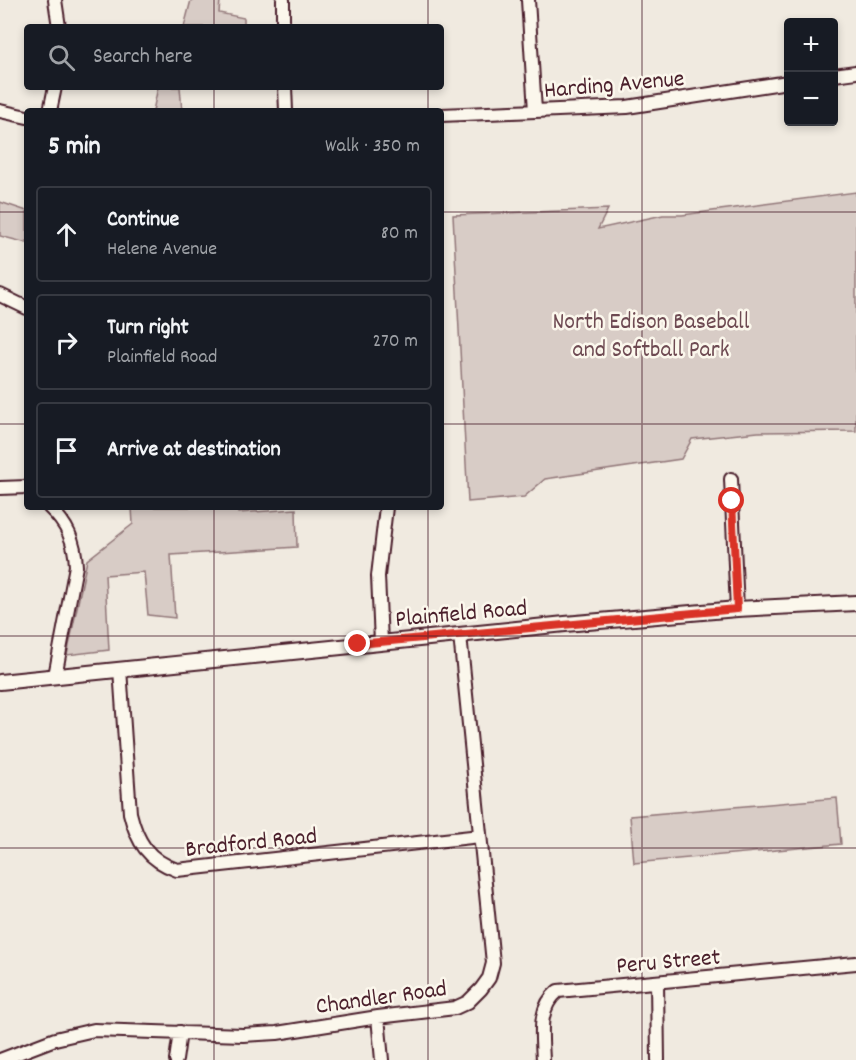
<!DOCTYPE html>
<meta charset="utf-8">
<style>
:root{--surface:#171b24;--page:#20242c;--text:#f1f3f6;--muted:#9ea1a6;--line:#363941}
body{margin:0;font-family:Dekko,sans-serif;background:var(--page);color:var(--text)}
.controls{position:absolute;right:18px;top:18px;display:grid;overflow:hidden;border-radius:6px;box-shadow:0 3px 9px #0003}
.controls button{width:54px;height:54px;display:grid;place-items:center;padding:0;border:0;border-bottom:2px solid var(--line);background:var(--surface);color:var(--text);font:30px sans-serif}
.stop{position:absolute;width:18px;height:18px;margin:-14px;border:4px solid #d93025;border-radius:50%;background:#fff}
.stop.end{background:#d93025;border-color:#fff;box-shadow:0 2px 6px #0008}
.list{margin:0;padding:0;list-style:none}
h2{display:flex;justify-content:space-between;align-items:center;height:78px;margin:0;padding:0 24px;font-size:26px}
h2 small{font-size:20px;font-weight:400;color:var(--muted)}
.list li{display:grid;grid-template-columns:39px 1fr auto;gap:18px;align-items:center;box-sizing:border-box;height:96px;margin:0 12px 12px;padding:0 12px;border:2px solid var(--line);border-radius:6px}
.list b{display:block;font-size:22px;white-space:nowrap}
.list p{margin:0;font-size:20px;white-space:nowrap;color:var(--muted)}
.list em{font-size:20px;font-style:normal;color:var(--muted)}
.icon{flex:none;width:33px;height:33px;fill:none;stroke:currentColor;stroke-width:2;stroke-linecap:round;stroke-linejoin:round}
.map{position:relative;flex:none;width:856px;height:1060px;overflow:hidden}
.search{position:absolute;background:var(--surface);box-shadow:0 3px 9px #0003;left:24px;top:24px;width:420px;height:66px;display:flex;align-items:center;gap:15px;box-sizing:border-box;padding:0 21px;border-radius:6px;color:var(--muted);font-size:22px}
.panel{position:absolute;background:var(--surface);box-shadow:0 3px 9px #0003;left:24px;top:108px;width:420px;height:402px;border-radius:6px}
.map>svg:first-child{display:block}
.green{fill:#d8ccc6;stroke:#917678;stroke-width:1.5}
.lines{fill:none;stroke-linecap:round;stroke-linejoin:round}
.minor-casing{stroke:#4a1f2b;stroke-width:16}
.tertiary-casing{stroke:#4a1f2b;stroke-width:18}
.minor{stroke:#fbf7ec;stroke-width:12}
.tertiary{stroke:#fbf7ec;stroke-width:14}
.route{stroke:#d93025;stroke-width:8}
.grid{fill:none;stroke:#4a1f2b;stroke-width:1.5;stroke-opacity:0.55}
.labels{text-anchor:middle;stroke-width:5;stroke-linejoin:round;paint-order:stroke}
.street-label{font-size:24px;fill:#4a1f2b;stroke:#fbf7ec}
.park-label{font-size:24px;fill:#6e4a52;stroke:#fbf7ec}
</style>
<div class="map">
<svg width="856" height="1060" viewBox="0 0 856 1060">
<rect width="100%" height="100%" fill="#f0eae0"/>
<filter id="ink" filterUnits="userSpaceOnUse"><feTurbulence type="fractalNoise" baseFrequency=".0167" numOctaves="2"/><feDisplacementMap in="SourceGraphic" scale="12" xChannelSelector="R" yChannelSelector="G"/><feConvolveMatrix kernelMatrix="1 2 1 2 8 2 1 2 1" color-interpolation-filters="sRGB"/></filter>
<g filter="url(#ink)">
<path class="green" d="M 191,0 L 220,0 L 219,13 L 244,18 L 244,27 L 184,27 Z
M 158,87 L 180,87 L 182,111 L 153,111 Z
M 856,192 L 856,431 L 758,432 L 692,439 L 681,459 L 545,479 L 524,497 L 468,502 L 453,215 L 608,209 L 598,229 L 663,215 L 682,215 Z
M 0,202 L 27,211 L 27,243 L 0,236 Z
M 132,507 L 237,507 L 238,513 L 296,509 L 297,547 L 171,555 L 175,618 L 148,615 L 144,572 L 105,575 L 109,650 L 67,655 L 87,560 L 133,524 Z
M 837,798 L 841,844 L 634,863 L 630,816 Z"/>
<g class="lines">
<g class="minor-casing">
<path id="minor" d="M 55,0 L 59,27
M 528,0 L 535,111
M 283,27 L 283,0
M 834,75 L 856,72
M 285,87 L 286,111
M 0,111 L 27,117
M 50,111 L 55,87
M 441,115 L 627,107 L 788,82
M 0,295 L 27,308
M 731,479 L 737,609
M 0,488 L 27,487
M 49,507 C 67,524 75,541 76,566 L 55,676
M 381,642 L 378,576 L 386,507
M 120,669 L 130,813 C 137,842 148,860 177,870 L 480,836
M 657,982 L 658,1060
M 378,1017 L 382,1060
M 0,1060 L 55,1039 L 94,1030 L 243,1035 L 277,1033 L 378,1017 L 455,1008 L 468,1002 L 481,989 L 489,978 L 493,963 L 460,635
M 176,1060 L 180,1032
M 543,1060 C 542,1035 537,1008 558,991 L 856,963"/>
</g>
<g class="tertiary-casing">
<path id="tertiary" d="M 0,682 L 565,624 L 737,609 L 856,603"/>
</g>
<use href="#minor" class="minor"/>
<use href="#tertiary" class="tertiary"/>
</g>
</g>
<g class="lines" filter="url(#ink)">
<path class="route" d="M 358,644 L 737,609 L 732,501"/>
</g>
<path class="grid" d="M 214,0 L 214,27M 428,0 L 428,27M 642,0 L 642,1060M 214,87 L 214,111M 428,87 L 428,111M 0,212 L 27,212M 441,212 L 856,212M 0,424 L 27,424M 441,424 L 856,424M 214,507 L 214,1060M 428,507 L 428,1060M 0,636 L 856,636M 0,848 L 856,848"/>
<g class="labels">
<g class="street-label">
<text transform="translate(614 83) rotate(-5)" y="8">Harding Avenue</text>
<text transform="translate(461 612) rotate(-5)" y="8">Plainfield Road</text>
<text transform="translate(251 841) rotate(-6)" y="8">Bradford Road</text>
<text transform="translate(668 960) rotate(-5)" y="8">Peru Street</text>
<text transform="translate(381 996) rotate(-8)" y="8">Chandler Road</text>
</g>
<g class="park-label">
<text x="651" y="328">North Edison Baseball<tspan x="651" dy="28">and Softball Park</tspan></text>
</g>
</g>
</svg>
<div class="controls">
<button>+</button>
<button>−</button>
</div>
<div class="stop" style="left:732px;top:501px"></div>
<div class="stop end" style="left:358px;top:644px"></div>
<div class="search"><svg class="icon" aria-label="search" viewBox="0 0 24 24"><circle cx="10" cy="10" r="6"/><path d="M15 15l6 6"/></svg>Search here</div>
<section class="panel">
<h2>5 min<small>Walk · 350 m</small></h2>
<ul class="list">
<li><svg class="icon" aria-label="ahead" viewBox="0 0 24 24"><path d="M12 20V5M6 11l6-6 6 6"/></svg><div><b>Continue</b><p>Helene Avenue</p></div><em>80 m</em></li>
<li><svg class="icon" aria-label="right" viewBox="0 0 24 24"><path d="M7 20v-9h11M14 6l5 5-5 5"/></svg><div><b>Turn right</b><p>Plainfield Road</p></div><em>270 m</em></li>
<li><svg class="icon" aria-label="arrive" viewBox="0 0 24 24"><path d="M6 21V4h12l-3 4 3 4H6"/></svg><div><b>Arrive at destination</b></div></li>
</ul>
</section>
</div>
